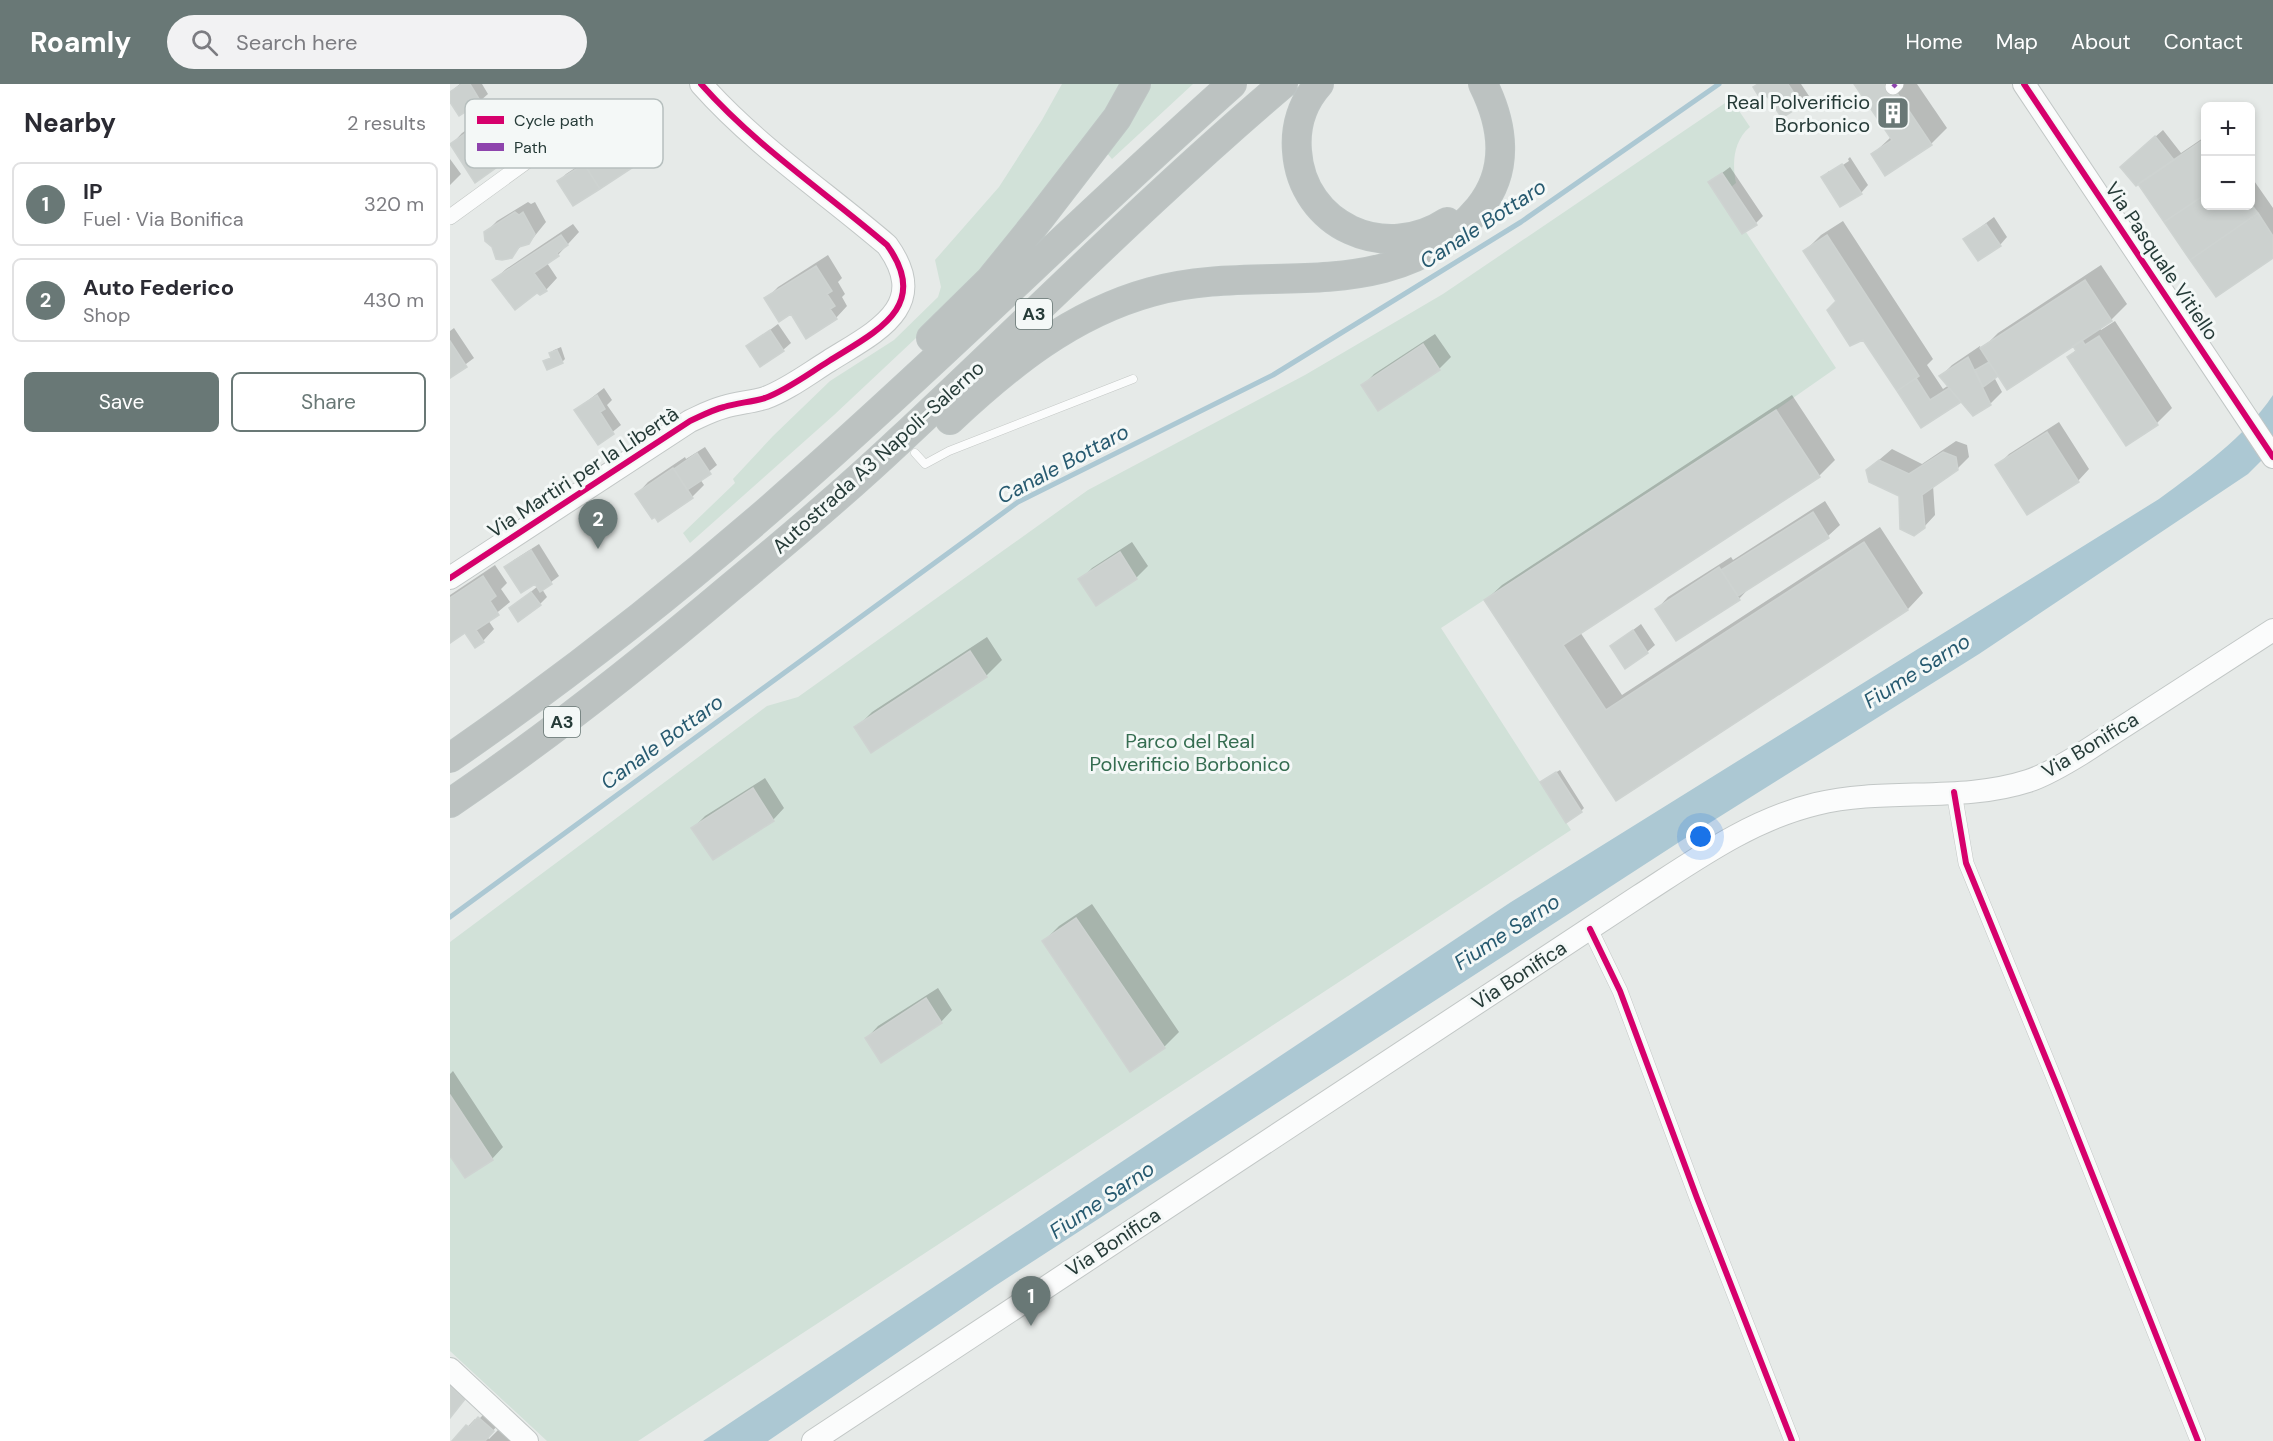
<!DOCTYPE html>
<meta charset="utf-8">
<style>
:root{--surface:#fff;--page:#f2f2f3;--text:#2b2b33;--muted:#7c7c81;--line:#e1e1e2;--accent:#697876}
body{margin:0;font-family:"DM Sans",sans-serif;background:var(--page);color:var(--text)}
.controls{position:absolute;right:18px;top:18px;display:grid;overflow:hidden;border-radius:9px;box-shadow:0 3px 9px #0003}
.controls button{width:54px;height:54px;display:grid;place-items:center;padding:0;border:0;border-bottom:2px solid var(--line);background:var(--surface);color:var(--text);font:30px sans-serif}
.you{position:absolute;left:1251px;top:753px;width:21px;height:21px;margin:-15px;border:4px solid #fff;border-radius:50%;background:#1a73e8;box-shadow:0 0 0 9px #1a73e833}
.badge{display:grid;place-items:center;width:39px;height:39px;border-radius:50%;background:var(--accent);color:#fff;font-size:20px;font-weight:700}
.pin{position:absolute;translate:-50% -50px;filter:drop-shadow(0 2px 3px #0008)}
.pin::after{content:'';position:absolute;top:32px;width:21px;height:18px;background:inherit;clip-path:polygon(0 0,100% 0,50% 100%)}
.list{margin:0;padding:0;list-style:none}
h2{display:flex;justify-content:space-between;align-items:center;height:78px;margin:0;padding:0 24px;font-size:26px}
h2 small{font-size:20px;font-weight:400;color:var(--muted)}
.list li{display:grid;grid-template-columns:39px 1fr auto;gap:18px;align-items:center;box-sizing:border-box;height:84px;margin:0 12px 12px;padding:0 12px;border:2px solid var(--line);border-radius:9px}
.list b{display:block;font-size:22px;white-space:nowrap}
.list p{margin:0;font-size:20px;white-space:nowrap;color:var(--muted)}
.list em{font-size:20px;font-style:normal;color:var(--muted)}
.actions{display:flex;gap:12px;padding:18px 24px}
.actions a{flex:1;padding:14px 0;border:2px solid var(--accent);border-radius:9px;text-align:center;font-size:21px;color:var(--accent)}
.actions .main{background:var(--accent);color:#fff}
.icon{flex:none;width:33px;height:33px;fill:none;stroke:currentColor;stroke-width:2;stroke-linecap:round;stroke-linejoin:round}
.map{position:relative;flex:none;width:1823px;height:1357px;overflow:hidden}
header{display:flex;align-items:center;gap:36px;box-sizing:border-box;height:84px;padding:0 30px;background:var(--accent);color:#fff}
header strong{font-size:28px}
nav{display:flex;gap:33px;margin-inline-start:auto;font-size:21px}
.search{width:420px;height:54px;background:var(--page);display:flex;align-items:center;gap:15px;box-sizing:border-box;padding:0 21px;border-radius:33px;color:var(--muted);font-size:22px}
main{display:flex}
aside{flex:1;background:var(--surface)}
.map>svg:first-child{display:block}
.green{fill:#d1e1d8}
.water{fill:#acc8d3}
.shadow{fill:#0003}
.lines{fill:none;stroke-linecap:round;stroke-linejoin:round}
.stream{stroke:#acc8d3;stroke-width:5}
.building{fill:#ccd1cf;stroke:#ced3d1;stroke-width:1.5}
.lane-casing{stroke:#c3c7c5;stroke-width:9}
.street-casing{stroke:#c3c7c5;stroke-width:16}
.secondary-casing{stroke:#c2c7c6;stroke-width:24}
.highway-casing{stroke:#bec5c4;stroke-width:30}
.lane{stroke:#fbfcfc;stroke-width:8}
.street{stroke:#fbfcfc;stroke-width:15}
.secondary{stroke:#fbfcfc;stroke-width:22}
.highway{stroke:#bcc2c1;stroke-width:28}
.quiet{stroke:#8e44ad;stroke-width:4.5;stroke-dasharray:9 4.5;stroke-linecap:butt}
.cycleway-casing{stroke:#f4f8f7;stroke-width:10}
.cycleway{stroke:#d6006c;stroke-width:6}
.labels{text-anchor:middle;stroke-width:6;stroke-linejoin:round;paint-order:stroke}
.shield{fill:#f4f8f7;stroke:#647471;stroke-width:1.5}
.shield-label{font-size:18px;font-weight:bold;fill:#263b38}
.poi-label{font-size:20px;fill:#263b38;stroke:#f4f8f7;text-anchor:end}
.street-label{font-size:20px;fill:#263b38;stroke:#f4f8f7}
.park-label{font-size:20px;fill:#356d51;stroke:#f4f8f7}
.water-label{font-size:21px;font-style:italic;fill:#275a70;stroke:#f4f8f7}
.key{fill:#f4f8f7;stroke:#b6bfbe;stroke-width:1.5}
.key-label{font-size:16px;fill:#263b38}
</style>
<header>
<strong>Roamly</strong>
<div class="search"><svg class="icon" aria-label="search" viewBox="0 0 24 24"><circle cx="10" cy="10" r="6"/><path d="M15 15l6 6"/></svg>Search here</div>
<nav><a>Home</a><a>Map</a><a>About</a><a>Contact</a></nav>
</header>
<main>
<aside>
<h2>Nearby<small>2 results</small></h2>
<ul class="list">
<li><span class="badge">1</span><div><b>IP</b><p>Fuel · Via Bonifica</p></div><em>320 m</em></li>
<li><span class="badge">2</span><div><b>Auto Federico</b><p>Shop</p></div><em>430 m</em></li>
</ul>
<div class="actions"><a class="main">Save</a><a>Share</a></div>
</aside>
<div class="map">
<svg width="1823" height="1357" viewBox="0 0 1823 1357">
<rect width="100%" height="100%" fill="#e6eae8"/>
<path class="green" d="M 612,0 L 673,0 L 667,14 L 515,208 L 384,331 L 240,459 L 233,449 L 285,399 L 283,395 L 323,352 L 380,297 L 444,256 L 488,213 L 491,203 L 485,176 L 549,103 L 592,36 Z
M 696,0 L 743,0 L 662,75 L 655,67 Z
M 1281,15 L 1300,43 C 1283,57 1282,80 1286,99 L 1281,103 L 1272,89 L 1259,98 L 1292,150 L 1296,148 L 1386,284 L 1326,326 L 991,544 L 1121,746 L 188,1357 L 97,1357 L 0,1267 L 0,858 L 317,622 L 348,613 L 638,406 L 855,291 L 993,210 Z"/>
<path class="water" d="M 1823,311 L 1823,365 L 1798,390 L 1529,570 L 1234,755 L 545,1202 L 318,1357 L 253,1357 L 1061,818 L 1709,415 C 1751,384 1794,354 1823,311 Z"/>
<path class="shadow" d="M 10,0 L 32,0 L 38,10 L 30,17 L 0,15 L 0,8 Z
M 1308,0 L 1351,0 L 1359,12 L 1332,32 Z
M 1406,0 L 1467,0 L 1497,44 L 1481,60 L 1423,70 L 1441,53 Z
M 45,30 L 68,64 L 57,75 L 25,97 L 1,61 L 12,49 L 34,34 L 36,36 Z
M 193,39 L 208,61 L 196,73 L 124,120 L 109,97 L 116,90 Z
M 1713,46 L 1731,69 L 1756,52 L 1756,122 L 1800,122 L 1800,91 L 1823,124 L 1823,172 L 1690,101 L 1679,76 Z
M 1400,73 L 1418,101 L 1411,109 L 1373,93 L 1379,87 L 1379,90 L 1399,77 L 1398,75 Z
M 0,75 L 11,90 L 0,101 Z
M 1280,83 L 1313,132 L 1306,139 L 1260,98 Z
M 78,118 L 81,120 L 85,118 L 96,138 L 79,159 L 72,161 L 61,172 L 35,149 L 47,137 Z
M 1544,133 L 1557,153 L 1550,161 L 1515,155 Z
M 1393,137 L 1483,275 L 1477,281 L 1493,305 L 1499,301 L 1491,292 L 1502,281 L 1530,262 L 1531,266 L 1548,249 L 1651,181 L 1677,220 L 1661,236 L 1649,243 L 1651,246 L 1665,237 L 1722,324 L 1707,339 L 1619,273 L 1627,265 L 1624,260 L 1549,290 L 1544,293 L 1552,308 L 1540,320 L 1512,316 L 1472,342 L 1355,167 L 1371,151 Z
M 123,140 L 129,148 L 108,171 L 97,179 L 107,194 L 96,206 L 44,196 L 56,185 Z
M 378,171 L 392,194 L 388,198 L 395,210 L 392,213 L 397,222 L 386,234 L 341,228 L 316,215 L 328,203 Z
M 328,240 L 341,259 L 333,266 L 298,262 Z
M 4,244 L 24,274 L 0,292 L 0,247 Z
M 985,250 L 1001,273 L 989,285 L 913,302 L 924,290 Z
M 111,263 L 115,275 L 112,278 L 95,277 L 102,273 L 100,269 L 104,266 Z
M 154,304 L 162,316 L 157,321 L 171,341 L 149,359 L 126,326 Z
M 1342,311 L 1385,376 L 1369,392 L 1130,548 L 1172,611 L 1430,443 L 1473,509 L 1458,525 L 1166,715 L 1036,516 L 1052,501 Z
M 1609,338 L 1639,385 L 1628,397 L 1547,382 L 1559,370 Z
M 1506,357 L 1517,361 L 1519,373 L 1507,385 L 1483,401 L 1485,431 L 1474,443 L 1450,411 L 1417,386 L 1442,365 L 1472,380 Z
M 255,363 L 267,381 L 250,395 L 254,401 L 242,413 L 208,436 L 187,410 L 198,398 L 235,373 L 236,375 Z
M 1375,417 L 1390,441 L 1378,452 L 1300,503 L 1289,515 L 1207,525 L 1218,513 L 1281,473 L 1283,476 Z
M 682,458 L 698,482 L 686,494 L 646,520 L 630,496 L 642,484 Z
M 89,460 L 109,492 L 92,505 L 97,513 L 90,520 L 61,524 L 88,502 L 86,498 L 56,483 L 64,476 Z
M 45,481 L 57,499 L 51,505 L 60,518 L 38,536 L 44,545 L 33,557 L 15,547 L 0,557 L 0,511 Z
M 1191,540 L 1205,561 L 1197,568 L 1162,562 Z
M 537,553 L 552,576 L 536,592 L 421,667 L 406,644 L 422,628 Z
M 1110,686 L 1134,724 L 1131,727 L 1095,695 Z
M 315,694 L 334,724 L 323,736 L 243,744 L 255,732 Z
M 642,820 L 729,948 L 714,963 L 594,857 L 609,842 Z
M 488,904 L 502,926 L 491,938 L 417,954 L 428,942 Z
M 3,987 L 53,1063 L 42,1075 L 0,1069 L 0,990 Z
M 0,1295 L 25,1302 L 0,1334 Z
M 37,1327 L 50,1339 L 37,1353 L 39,1355 L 48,1346 L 55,1352 L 58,1350 L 66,1357 L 4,1357 L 25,1335 L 27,1337 Z"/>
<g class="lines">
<path class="stream" d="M 0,833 L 568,418 L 823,291 L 1071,138 L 1269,0"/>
</g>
<path class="building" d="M 12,0 L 20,0 L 31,18 L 9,32 L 0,18 L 0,8 Z
M 1308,0 L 1338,0 L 1352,21 L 1332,34 L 1317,12 L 1311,16 L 1303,3 Z
M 1404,0 L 1441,0 L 1482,61 L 1435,92 L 1421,70 L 1442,56 Z
M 33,40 L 57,76 L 25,99 L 0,60 L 22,45 L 23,46 Z
M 181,49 L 197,74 L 150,105 L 134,80 Z
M 1705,52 L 1724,76 L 1686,102 L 1670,83 Z
M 1756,54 L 1756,110 L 1714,138 L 1688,100 Z
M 134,80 L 150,105 L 123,122 L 107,97 Z
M 1392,80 L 1412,110 L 1390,123 L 1371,93 Z
M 1272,89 L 1307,141 L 1292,150 L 1258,98 Z
M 1756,110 L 1756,122 L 1800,122 L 1800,119 L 1808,129 L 1740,176 L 1714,138 Z
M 65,128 L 69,131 L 73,128 L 85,150 L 79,160 L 69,163 L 62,174 L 52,176 L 46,175 L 42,163 L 35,157 L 34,148 Z
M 1808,129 L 1823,152 L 1823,174 L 1766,213 L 1740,176 Z
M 1536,140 L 1551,162 L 1528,177 L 1513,155 Z
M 111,151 L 118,161 L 107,169 L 109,172 L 84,189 L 97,207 L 90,211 L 87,209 L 65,226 L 42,196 Z
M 1377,151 L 1469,292 L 1447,307 L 1413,256 L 1400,262 L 1377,226 L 1386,217 L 1353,167 Z
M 366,182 L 382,207 L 377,210 L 385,222 L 380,225 L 387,235 L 356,255 L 341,230 L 329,238 L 314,214 Z
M 1635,196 L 1662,237 L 1557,306 L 1530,264 Z
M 320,246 L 334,267 L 310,283 L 296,262 Z
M 1649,252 L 1708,341 L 1676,362 L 1617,273 L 1626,267 L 1623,262 L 1632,256 L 1635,261 Z
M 0,257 L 17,283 L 0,294 Z
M 973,260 L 990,286 L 928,327 L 911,301 Z
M 107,266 L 113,279 L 97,286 L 93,277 L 101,274 L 99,269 Z
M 1518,273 L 1541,321 L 1523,332 L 1489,292 Z
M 1539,278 L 1548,292 L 1533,303 L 1525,286 Z
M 1466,294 L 1480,316 L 1499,304 L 1511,318 L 1471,344 L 1447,307 Z
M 147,311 L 155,325 L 150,328 L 164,350 L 148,361 L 124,326 Z
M 1326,326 L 1370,393 L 1113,561 L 1156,626 L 1414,458 L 1458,526 L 1166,717 L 1034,516 Z
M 1597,348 L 1629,398 L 1577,431 L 1545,381 Z
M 1493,368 L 1506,373 L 1508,386 L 1472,411 L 1475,444 L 1464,452 L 1450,445 L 1449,412 L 1419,398 L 1416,386 L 1429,376 L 1459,390 Z
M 247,369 L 261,390 L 237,406 L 224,385 Z
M 223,384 L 243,414 L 208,438 L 205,433 L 202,435 L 185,410 Z
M 1363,428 L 1379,454 L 1288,512 L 1271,486 Z
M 81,466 L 102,500 L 90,508 L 85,500 L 71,509 L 54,483 Z
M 670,468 L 687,495 L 646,522 L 628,495 Z
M 1269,483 L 1290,516 L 1226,557 L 1205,525 Z
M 33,492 L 46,512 L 40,517 L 49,531 L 26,546 L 34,558 L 25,564 L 15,549 L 0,559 L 0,514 Z
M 81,508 L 91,521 L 68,538 L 59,524 Z
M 1183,546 L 1198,569 L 1175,585 L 1160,562 Z
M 520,567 L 537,593 L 421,669 L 404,643 Z
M 1106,688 L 1132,728 L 1116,739 L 1090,698 Z
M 303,704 L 324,737 L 263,776 L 241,744 Z
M 626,834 L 715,964 L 680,988 L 592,857 Z
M 476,914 L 492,939 L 431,979 L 415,954 Z
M 0,1011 L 43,1076 L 15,1094 L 0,1072 Z
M 0,1302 L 15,1315 L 0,1334 Z
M 28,1333 L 44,1347 L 35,1357 L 2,1357 L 16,1341 L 19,1343 Z"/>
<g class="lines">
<g class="lane-casing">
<path id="lane" d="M 465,369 L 475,380 L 499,367 L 683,295"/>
</g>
<g class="street-casing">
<path id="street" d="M 1443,3 L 1446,0
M 0,133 L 77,77
M 1504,708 L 1516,779 L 1608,1004 L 1748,1357
M 1140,845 L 1170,907 L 1247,1114 L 1342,1357"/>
</g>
<g class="secondary-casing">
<path id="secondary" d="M 1574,0 L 1823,373
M 0,494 L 240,337 C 251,332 262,326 274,323 C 287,319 301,318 315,314 C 337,306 358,290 379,277 C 425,248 482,223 437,161 C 374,107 306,62 251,0
M 0,1285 L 77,1357
M 363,1357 L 1189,812 C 1245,776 1300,736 1366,720 C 1435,703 1510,719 1578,697 C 1597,691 1614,680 1631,670 L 1823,546"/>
</g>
<g class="highway-casing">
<path id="highway" d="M 869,0 C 852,19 845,43 847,67 C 852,142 935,179 997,138
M 481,254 L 540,196 L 590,134 L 667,34 L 686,0
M 500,336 C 559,281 621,230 701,208 C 814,176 942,228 1029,124 C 1060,86 1053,40 1033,0
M 0,674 C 121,590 237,499 347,401 C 495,271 635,131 782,0
M 0,719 C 98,653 191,579 281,503 C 338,456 394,409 448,358 C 576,239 700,113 833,0"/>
</g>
<use href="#lane" class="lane"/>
<use href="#street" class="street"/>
<use href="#secondary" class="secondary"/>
<use href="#highway" class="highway"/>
<path class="quiet" d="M 1443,3 L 1446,0"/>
<g class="cycleway-casing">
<path id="cycleway" d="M 1574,0 L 1823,373
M 0,494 L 240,337 C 251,332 262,326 274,323 C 287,319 301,318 315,314 C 337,306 358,290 379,277 C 425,248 482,223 437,161 C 374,107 306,62 251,0
M 1504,708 L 1516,779 L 1608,1004 L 1748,1357
M 1140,845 L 1170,907 L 1247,1114 L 1342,1357"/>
</g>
<use href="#cycleway" class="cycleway"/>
</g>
<defs>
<g id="building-square" transform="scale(1.725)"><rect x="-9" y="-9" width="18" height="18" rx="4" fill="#697876" stroke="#f4f8f7"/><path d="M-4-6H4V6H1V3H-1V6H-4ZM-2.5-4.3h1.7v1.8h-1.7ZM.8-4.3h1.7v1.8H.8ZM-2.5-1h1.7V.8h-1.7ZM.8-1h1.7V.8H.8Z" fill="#fff"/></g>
</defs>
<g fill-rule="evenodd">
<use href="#building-square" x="1443" y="29"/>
</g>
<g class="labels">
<g class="shield">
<rect x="566" y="215" width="36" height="30" rx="4.5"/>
<rect x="94" y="623" width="36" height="30" rx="4.5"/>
</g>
<g class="shield-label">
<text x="584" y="236">A3</text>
<text x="112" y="644">A3</text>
</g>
<g class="poi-label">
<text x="1420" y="25">Real Polverificio<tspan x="1420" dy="23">Borbonico</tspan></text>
</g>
<g class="street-label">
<text transform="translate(1712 177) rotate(56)" y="7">Via Pasquale Vitiello</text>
<text transform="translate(428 373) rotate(-42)" y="7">Autostrada A3 Napoli-Salerno</text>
<text transform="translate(133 388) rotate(-33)" y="7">Via Martiri per la Libertà</text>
<text transform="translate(1640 661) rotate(-31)" y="7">Via Bonifica</text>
<text transform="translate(1069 891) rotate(-33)" y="7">Via Bonifica</text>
<text transform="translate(663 1158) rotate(-33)" y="7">Via Bonifica</text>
</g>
<g class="park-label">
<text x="740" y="664">Parco del Real<tspan x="740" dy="23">Polverificio Borbonico</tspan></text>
</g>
<g class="water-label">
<text transform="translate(1033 140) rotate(-33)" y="7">Canale Bottaro</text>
<text transform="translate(613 380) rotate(-28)" y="7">Canale Bottaro</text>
<text transform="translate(1467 587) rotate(-32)" y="7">Fiume Sarno</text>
<text transform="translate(212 658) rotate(-36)" y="7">Canale Bottaro</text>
<text transform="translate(1057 848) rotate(-33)" y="7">Fiume Sarno</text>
<text transform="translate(652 1116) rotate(-34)" y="7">Fiume Sarno</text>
</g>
</g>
<rect x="15" y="15" width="198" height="69" rx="9" class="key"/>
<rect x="27" y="32" width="27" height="8" fill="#d6006c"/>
<rect x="27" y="59" width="27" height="8" fill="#8e44ad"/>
<g class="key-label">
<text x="64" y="42">Cycle path</text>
<text x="64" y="69">Path</text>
</g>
</svg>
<div class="controls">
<button>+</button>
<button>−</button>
</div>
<div class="you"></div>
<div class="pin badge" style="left:581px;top:1242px">1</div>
<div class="pin badge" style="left:148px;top:465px">2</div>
</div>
</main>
